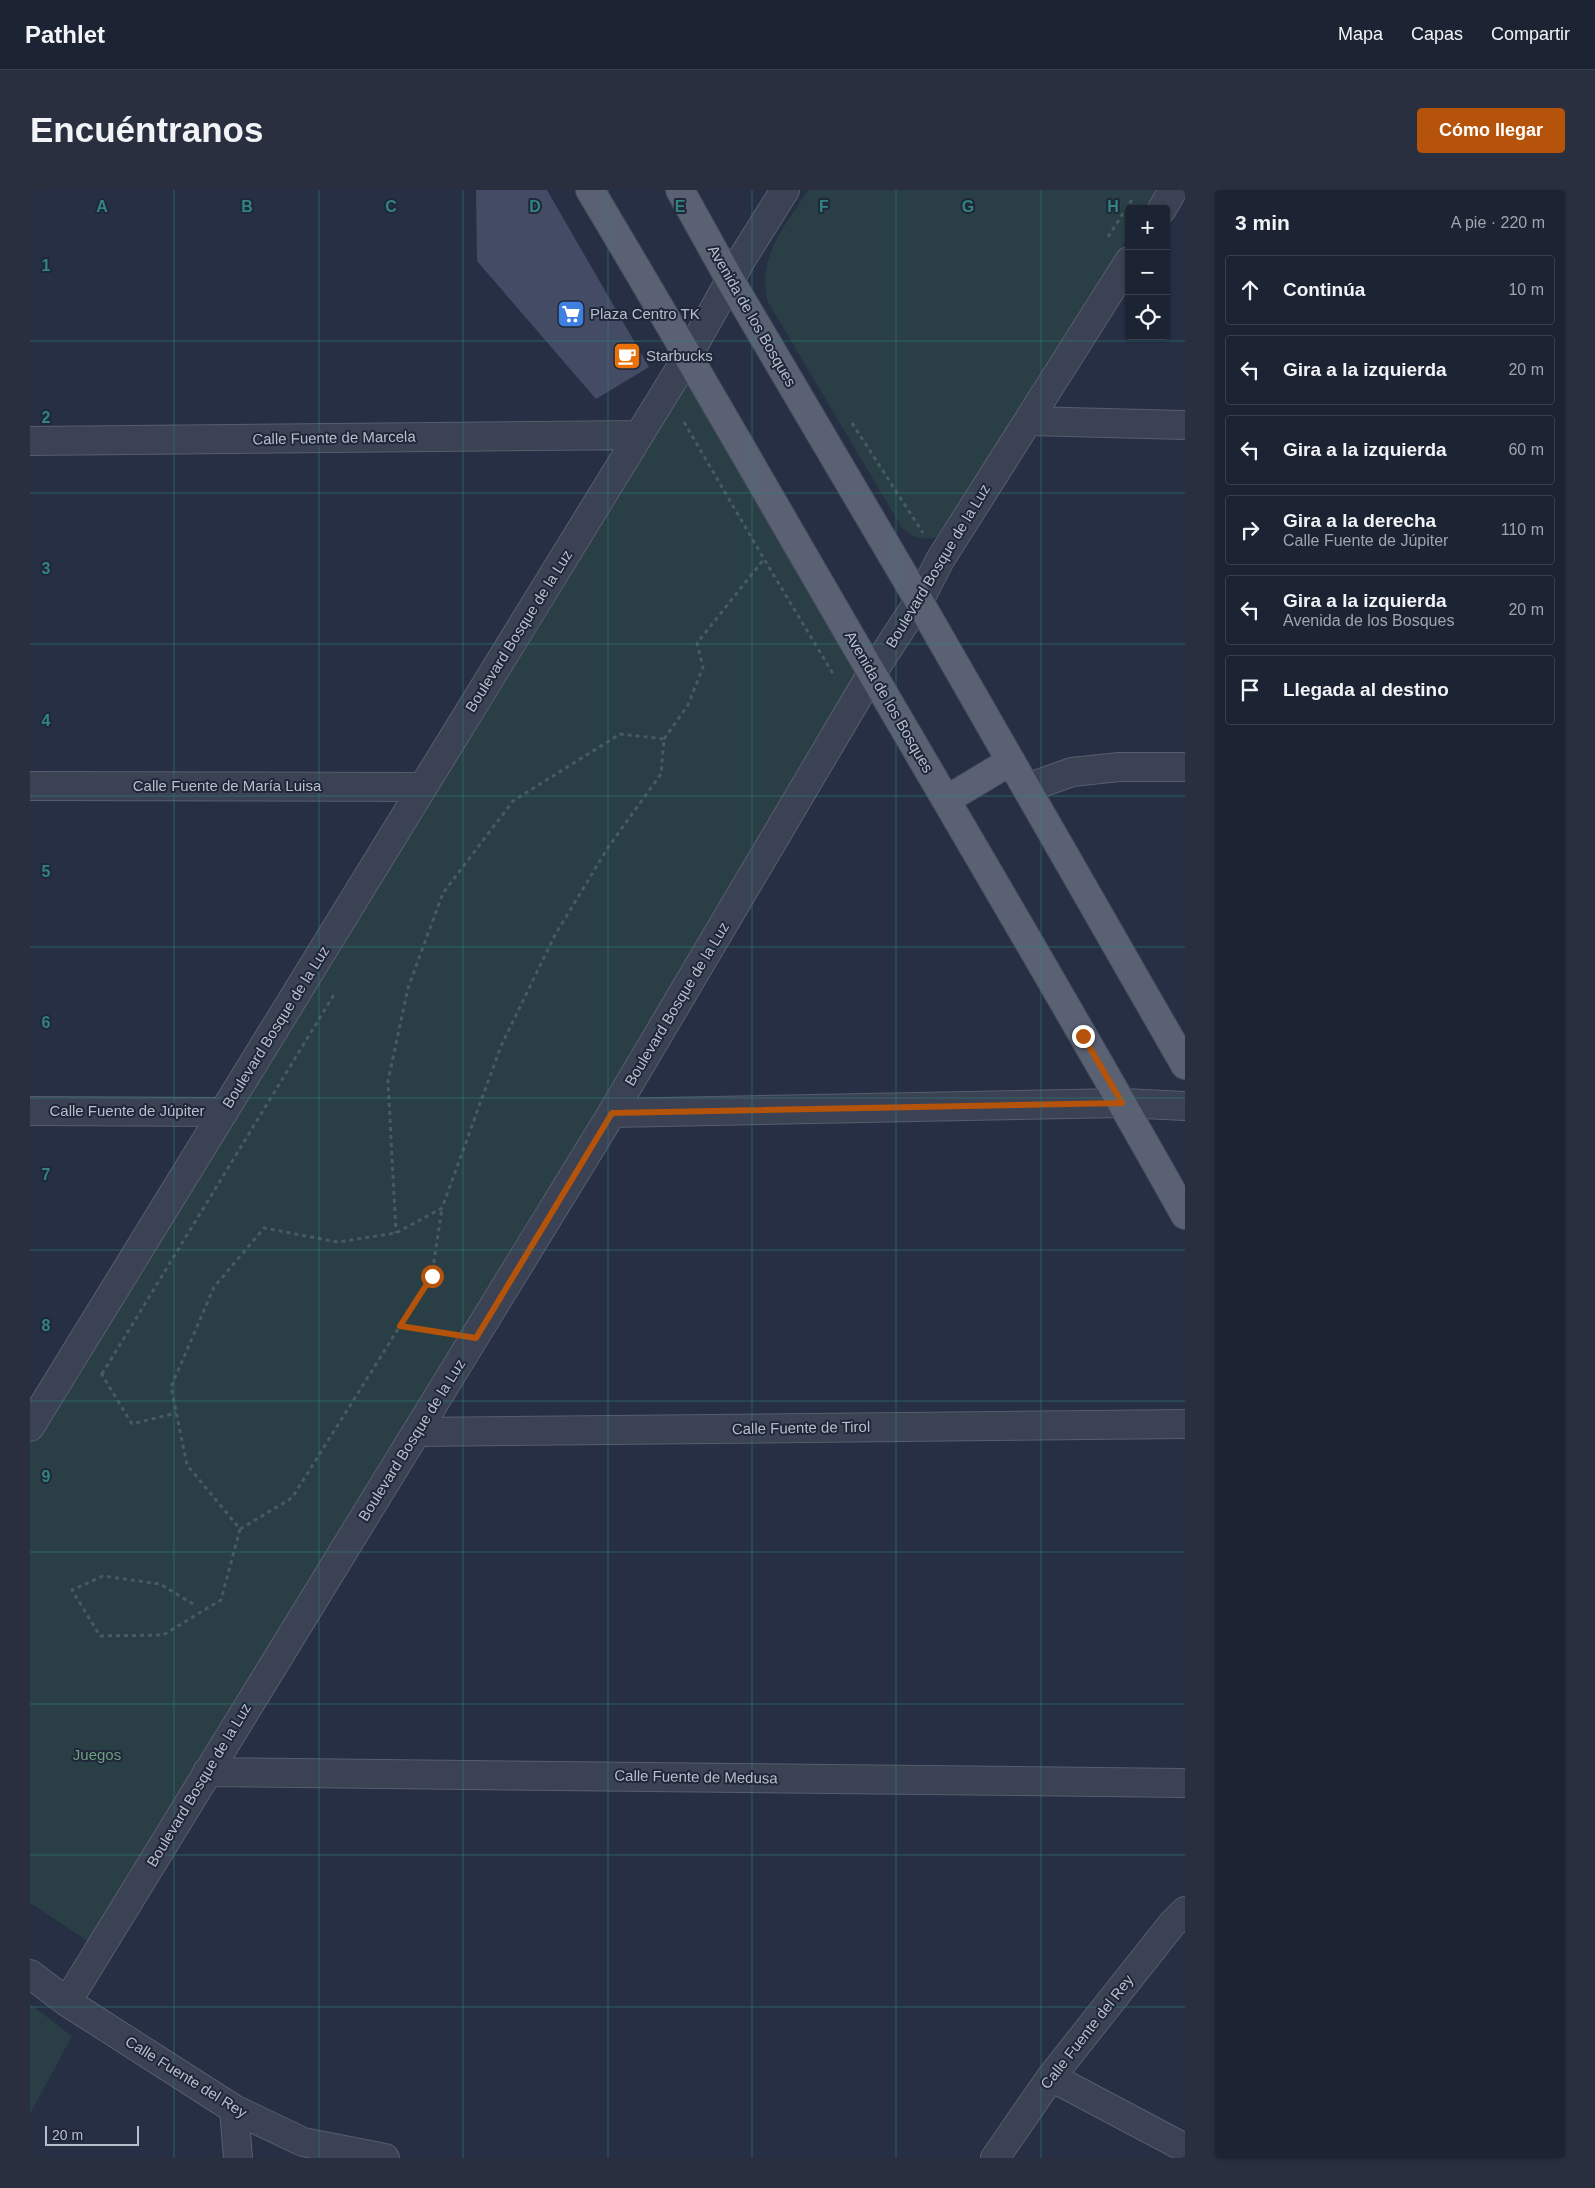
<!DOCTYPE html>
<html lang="es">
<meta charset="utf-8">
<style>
:root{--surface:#1c2333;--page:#292f3f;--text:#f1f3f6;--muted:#a0a4ac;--line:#3a404e;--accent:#b45309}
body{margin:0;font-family:Arial,sans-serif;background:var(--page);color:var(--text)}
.controls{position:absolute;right:15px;top:15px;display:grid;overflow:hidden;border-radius:5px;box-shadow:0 1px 4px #0004}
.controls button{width:45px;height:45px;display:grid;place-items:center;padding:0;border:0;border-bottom:1px solid var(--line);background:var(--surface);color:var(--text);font:25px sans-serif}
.scale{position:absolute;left:15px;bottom:12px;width:94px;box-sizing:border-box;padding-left:5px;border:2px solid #b9becd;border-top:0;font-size:14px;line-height:18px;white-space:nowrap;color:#b9becd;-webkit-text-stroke:4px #1f2739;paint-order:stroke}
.stop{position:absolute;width:15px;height:15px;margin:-11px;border:4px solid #b45309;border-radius:50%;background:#fff}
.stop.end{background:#b45309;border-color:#fff;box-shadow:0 1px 5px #0008}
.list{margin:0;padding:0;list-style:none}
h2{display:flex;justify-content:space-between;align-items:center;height:65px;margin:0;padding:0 20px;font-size:21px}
h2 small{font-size:16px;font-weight:400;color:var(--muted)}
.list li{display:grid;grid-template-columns:32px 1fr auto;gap:15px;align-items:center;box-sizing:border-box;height:70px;margin:0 10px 10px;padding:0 10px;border:1px solid var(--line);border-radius:5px}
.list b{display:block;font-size:19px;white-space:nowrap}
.list p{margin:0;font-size:16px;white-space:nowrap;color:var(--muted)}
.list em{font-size:16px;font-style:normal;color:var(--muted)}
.icon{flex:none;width:28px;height:28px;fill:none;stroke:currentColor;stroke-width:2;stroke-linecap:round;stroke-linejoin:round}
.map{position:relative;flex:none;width:1155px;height:1968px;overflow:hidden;border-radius:5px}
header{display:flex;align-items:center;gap:30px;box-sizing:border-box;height:70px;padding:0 25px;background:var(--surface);border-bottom:1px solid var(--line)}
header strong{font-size:24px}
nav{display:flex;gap:28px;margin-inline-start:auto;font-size:18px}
.intro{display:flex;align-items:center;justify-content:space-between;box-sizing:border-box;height:120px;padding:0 30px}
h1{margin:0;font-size:35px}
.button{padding:12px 22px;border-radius:5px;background:var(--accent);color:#fff;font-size:18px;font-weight:700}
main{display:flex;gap:30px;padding:0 30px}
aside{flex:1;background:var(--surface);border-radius:5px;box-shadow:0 1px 4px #0004}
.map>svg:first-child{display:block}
.green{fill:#293e45}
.building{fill:#434c64}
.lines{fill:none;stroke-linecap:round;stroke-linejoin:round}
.minor-casing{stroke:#575d6e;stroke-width:30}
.major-casing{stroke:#454b5d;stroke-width:30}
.path{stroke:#475b61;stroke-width:3;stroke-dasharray:4 4;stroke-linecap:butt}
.minor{stroke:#3b4254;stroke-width:28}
.major{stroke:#596173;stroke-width:28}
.route{stroke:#b45309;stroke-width:6}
.grid{fill:none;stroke:#318481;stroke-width:1;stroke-opacity:0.55}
.labels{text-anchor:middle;stroke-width:4;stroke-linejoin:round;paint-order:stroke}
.poi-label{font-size:15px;fill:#b9becd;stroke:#1f2739;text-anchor:start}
.street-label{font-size:15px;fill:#b9becd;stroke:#1f2739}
.park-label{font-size:15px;fill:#6f9f80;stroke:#1f2739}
.grid-label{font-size:16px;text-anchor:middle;font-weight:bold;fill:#318481;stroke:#1f2739;stroke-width:4;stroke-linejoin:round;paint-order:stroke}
</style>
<header>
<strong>Pathlet</strong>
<nav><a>Mapa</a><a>Capas</a><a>Compartir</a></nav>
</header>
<div class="intro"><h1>Encuéntranos</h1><a class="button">Cómo llegar</a></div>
<main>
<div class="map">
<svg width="1155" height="1968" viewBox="0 0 1155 1968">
<rect width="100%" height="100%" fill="#262f44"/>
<path class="green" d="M 778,0 L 1126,0 L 1115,19 L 1099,19 L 1099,45 L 919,340 C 903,352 888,352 872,338 L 738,112 C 726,66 755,37 778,0 Z
M 659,178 L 842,493 L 65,1756 L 0,1713 L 0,1251 Z
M 0,1814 L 42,1846 L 0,1924 Z"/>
<path class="building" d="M 446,0 L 517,0 L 619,177 L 566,209 L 447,71 Z"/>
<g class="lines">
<g class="minor-casing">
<path id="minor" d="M 1132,19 L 1143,0
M 998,231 L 1155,235
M 0,251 L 609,245
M 0,596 L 393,597
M 997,598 L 1042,582 L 1089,577 L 1155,577
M 0,921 L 194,922
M 582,923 L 1093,913 L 1155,916
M 0,1237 L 659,164 L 713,67 L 755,0
M 387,1242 L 1155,1234
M 177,1582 L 1155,1593
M 0,1784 L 37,1812 L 204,1919 L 273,1952 L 355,1968
M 37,1812 L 582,923 L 842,483 L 889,411 L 910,370 L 1099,71
M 1021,1887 L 1155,1958
M 204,1919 L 208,1968
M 965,1968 L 1021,1887 L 1142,1734 L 1155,1721"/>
</g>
<g class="major-casing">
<path id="major" d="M 560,0 C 654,157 744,315 836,473 C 943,657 1052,840 1155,1025
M 650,0 L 700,90 L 889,411 L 1155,875
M 916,610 L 981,571"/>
</g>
<path class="path" d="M 1078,47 L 1103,8
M 654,232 L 734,369
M 822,233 L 893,343
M 634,549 L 658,515 L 673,477 L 667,453 L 734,369 L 805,487
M 370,1136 L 411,1143
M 71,1183 L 102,1234 L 146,1223
M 72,1184 L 305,803
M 210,1339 L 262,1308 L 402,1085 L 412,1018
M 163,1414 L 130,1394 L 73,1386 L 42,1400 L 70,1446 L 133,1445 L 191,1410 L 210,1339 L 157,1275 L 141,1197 L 184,1097 L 234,1038 L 308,1052 L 366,1043 L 412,1018 L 471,856 L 525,745 L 579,656 L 631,584 L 634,549 L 590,544 L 483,611 L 413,703 L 378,798 L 358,891 L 366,1043"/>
<use href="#minor" class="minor"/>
<use href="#major" class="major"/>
</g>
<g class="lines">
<path class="route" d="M 402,1086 L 370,1136 L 446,1148 L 582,923 L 1092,913 L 1053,846"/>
</g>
<path class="grid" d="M 144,0 L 144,1968M 289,0 L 289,1968M 433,0 L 433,1968M 578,0 L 578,1968M 722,0 L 722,1968M 866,0 L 866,1968M 1011,0 L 1011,1968M 0,151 L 1155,151M 0,303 L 1155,303M 0,454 L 1155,454M 0,606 L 1155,606M 0,757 L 1155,757M 0,908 L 1155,908M 0,1060 L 1155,1060M 0,1211 L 1155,1211M 0,1362 L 1155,1362M 0,1514 L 1155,1514M 0,1665 L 1155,1665M 0,1817 L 1155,1817"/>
<defs>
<g id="supermarket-square" transform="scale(1.4375)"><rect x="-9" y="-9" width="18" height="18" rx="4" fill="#3f7fe0" stroke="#1f2739"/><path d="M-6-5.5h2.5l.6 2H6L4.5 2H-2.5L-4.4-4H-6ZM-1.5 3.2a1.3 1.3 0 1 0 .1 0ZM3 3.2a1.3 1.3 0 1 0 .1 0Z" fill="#fff"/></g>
<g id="cafe-square" transform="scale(1.4375)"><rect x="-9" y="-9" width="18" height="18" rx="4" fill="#e8710a" stroke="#1f2739"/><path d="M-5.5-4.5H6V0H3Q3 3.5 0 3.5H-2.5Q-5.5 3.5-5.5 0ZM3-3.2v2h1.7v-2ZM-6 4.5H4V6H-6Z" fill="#fff"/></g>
</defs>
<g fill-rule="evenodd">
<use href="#supermarket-square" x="541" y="124"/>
<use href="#cafe-square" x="597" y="166"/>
</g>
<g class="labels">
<g class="poi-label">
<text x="560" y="129">Plaza Centro TK</text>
<text x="616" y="171">Starbucks</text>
</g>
<g class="street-label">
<text transform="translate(722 126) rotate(60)" y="5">Avenida de los Bosques</text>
<text transform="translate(304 248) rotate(-1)" y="5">Calle Fuente de Marcela</text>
<text transform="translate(908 376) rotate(-59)" y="5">Boulevard Bosque de la Luz</text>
<text transform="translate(489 441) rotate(-58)" y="5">Boulevard Bosque de la Luz</text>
<text transform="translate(859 512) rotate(60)" y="5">Avenida de los Bosques</text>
<text x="197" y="601">Calle Fuente de María Luisa</text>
<text transform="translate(647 814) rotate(-59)" y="5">Boulevard Bosque de la Luz</text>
<text transform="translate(246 837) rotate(-58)" y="5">Boulevard Bosque de la Luz</text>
<text x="97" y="926">Calle Fuente de Júpiter</text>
<text transform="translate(771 1238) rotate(-1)" y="5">Calle Fuente de Tirol</text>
<text transform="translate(382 1250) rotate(-58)" y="5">Boulevard Bosque de la Luz</text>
<text transform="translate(666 1587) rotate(1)" y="5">Calle Fuente de Medusa</text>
<text transform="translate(169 1595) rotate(-59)" y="5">Boulevard Bosque de la Luz</text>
<text transform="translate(1057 1842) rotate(-52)" y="5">Calle Fuente del Rey</text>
<text transform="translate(156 1887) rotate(32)" y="5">Calle Fuente del Rey</text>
</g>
<g class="park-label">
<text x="67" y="1570">Juegos</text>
</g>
</g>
<g class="grid-label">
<text x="72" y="22">A</text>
<text x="217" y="22">B</text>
<text x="361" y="22">C</text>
<text x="505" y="22">D</text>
<text x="650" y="22">E</text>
<text x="794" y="22">F</text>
<text x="938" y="22">G</text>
<text x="1083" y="22">H</text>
<text x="16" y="81">1</text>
<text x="16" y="233">2</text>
<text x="16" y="384">3</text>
<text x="16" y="536">4</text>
<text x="16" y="687">5</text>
<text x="16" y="838">6</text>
<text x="16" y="990">7</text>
<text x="16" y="1141">8</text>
<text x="16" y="1292">9</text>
</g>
</svg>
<div class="controls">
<button>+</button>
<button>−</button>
<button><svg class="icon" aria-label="locate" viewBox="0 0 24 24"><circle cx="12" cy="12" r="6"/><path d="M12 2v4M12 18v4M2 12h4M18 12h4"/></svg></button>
</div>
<div class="scale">20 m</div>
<div class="stop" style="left:402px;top:1086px"></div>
<div class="stop end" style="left:1053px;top:846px"></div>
</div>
<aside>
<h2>3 min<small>A pie · 220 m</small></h2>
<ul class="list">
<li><svg class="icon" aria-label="ahead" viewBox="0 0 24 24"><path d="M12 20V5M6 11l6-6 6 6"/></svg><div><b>Continúa</b></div><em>10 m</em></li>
<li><svg class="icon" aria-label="left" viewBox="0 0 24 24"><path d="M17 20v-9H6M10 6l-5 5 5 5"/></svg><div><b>Gira a la izquierda</b></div><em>20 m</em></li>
<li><svg class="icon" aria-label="left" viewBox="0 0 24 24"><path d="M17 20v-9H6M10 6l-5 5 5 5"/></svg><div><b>Gira a la izquierda</b></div><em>60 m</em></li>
<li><svg class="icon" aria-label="right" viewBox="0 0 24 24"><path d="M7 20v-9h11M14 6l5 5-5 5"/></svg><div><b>Gira a la derecha</b><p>Calle Fuente de Júpiter</p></div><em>110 m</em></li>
<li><svg class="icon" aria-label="left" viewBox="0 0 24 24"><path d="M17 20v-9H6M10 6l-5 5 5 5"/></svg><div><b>Gira a la izquierda</b><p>Avenida de los Bosques</p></div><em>20 m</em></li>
<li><svg class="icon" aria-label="arrive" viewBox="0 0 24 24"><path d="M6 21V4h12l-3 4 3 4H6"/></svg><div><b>Llegada al destino</b></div></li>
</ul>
</aside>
</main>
